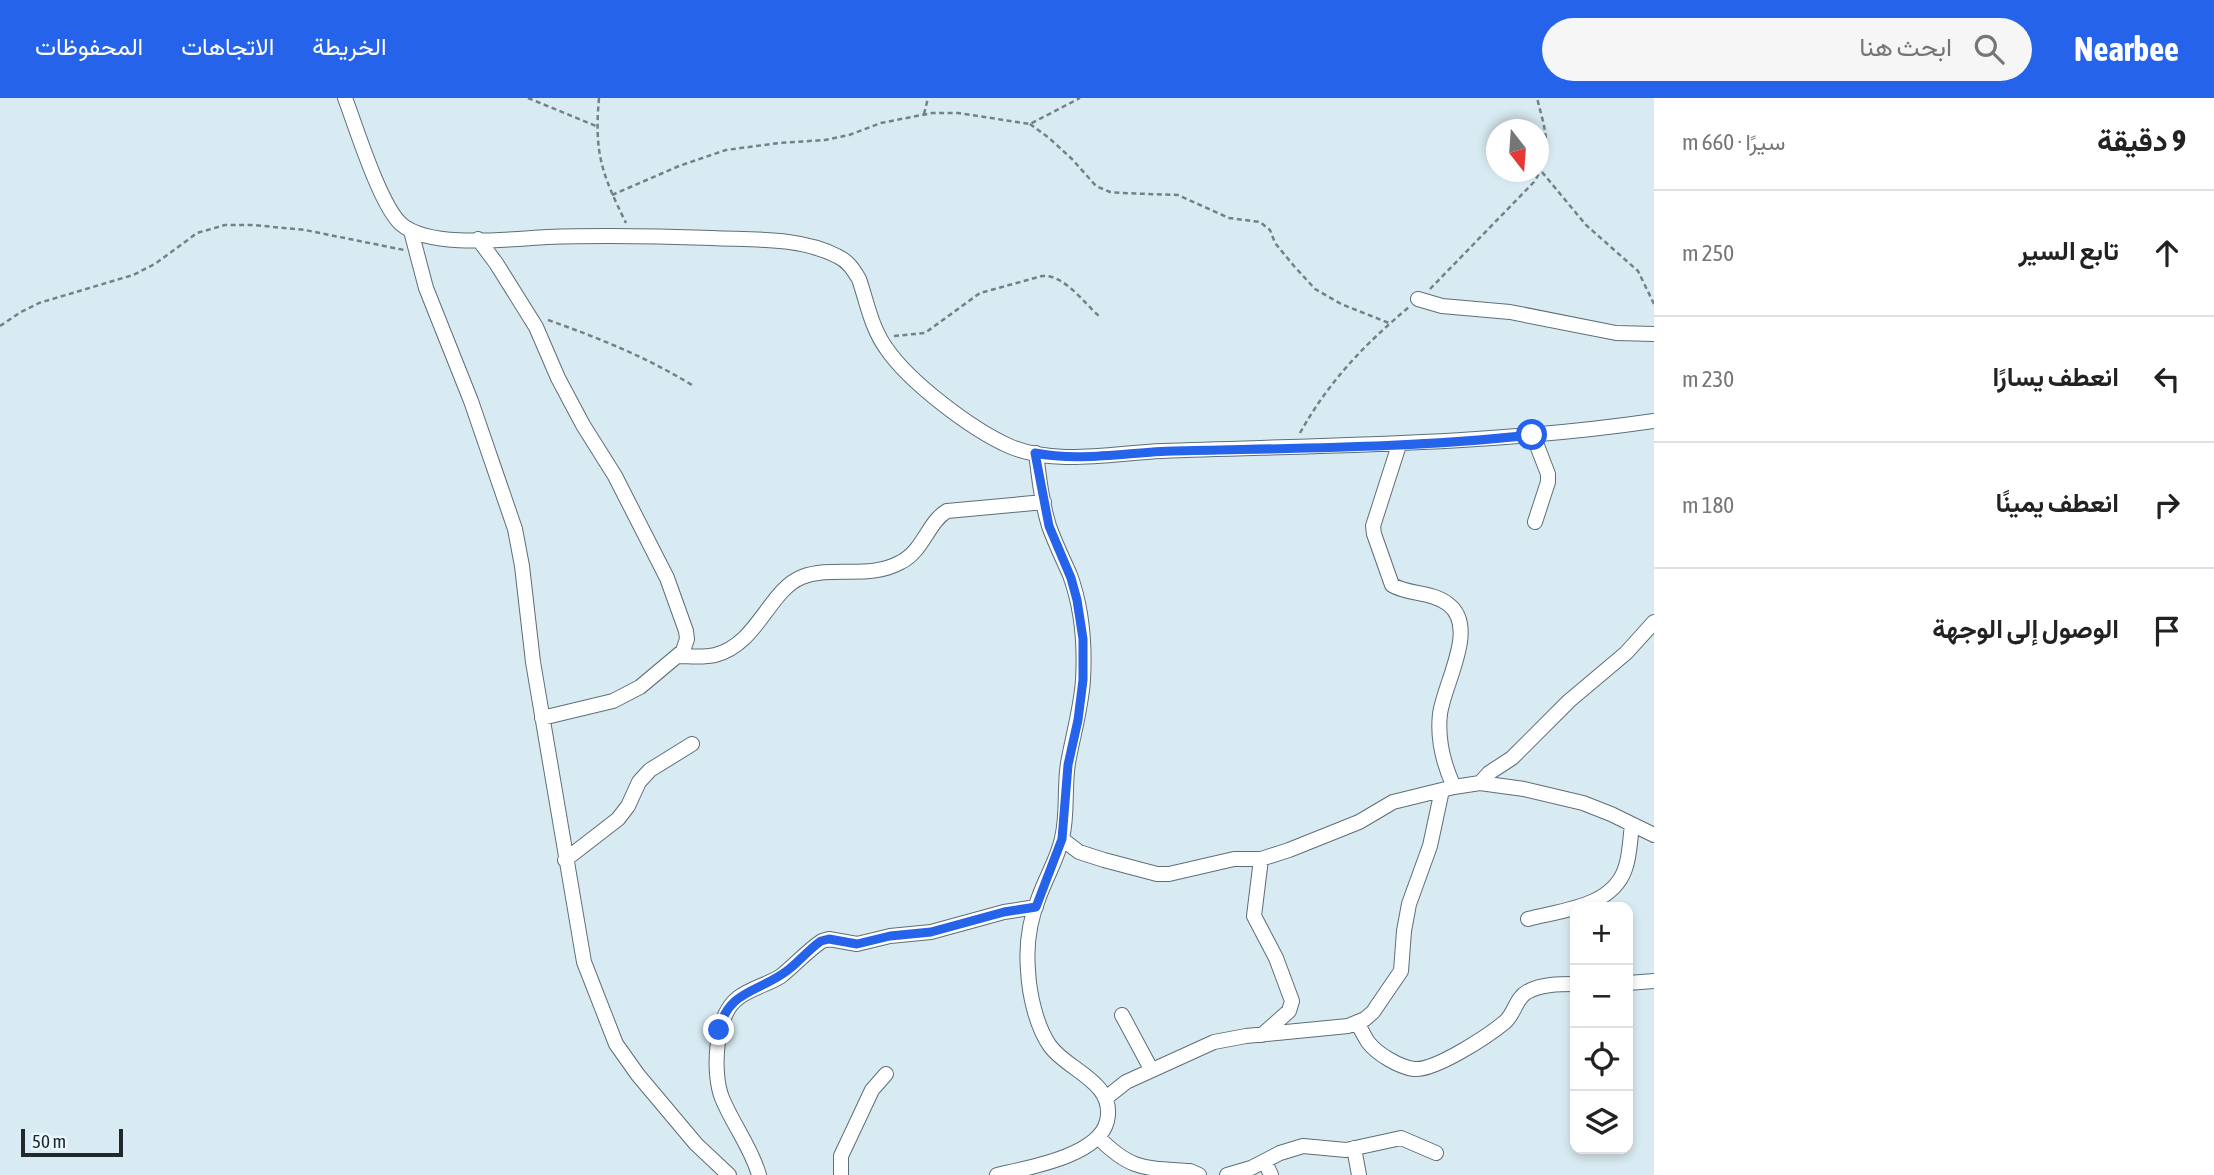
<!DOCTYPE html>
<html lang="ar">
<meta charset="utf-8">
<style>
:root{--surface:#fff;--page:#f6f6f6;--text:#222;--muted:#767676;--line:#e0e0e0;--accent:#2563eb}
body{margin:0;font-family:"Asap Condensed",Vazirmatn,sans-serif;background:var(--page);color:var(--text);direction:rtl}
.controls{position:absolute;right:21px;bottom:21px;display:grid;overflow:hidden;border-radius:14px;box-shadow:0 4px 10px #0003}
.controls button{width:63px;height:63px;display:grid;place-items:center;padding:0;border:0;border-bottom:2px solid var(--line);background:var(--surface);color:var(--text);font:35px sans-serif}
.compass{position:absolute;left:1486px;top:21px;width:63px;height:63px;border-radius:50%;background:var(--surface);box-shadow:0 4px 10px #0003;rotate:163deg}
.scale{position:absolute;left:21px;bottom:18px;width:102px;box-sizing:border-box;padding-left:7px;border:4px solid #21282b;border-top:0;font-size:19px;line-height:24px;white-space:nowrap;color:#21282b;-webkit-text-stroke:5px #e9f7fe;paint-order:stroke}
.stop{position:absolute;width:21px;height:21px;margin:-16px;border:5px solid #2563eb;border-radius:50%;background:#fff}
.stop.end{background:#2563eb;border-color:#fff;box-shadow:0 2px 7px #0008}
.list{margin:0;padding:0;list-style:none}
h2{display:flex;justify-content:space-between;align-items:center;height:91px;margin:0;padding:0 28px;font-size:30px}
h2 small{font-size:23px;font-weight:400;color:var(--muted)}
.list li{display:grid;grid-template-columns:46px 1fr auto;gap:21px;align-items:center;box-sizing:border-box;height:126px;padding:0 28px;border-top:2px solid var(--line)}
.list b{display:block;font-size:26px;white-space:nowrap}
.list em{font-size:23px;font-style:normal;color:var(--muted)}
.icon{flex:none;width:38px;height:38px;fill:none;stroke:currentColor;stroke-width:2;stroke-linecap:round;stroke-linejoin:round}
.map{position:relative;flex:none;width:1654px;height:1077px;overflow:hidden;direction:ltr}
header{display:flex;align-items:center;gap:42px;box-sizing:border-box;height:98px;padding:0 35px;background:var(--accent);color:#fff}
header strong{font-size:33px}
nav{display:flex;gap:38px;margin-inline-start:auto;font-size:24px}
.search{width:490px;height:63px;background:var(--page);display:flex;align-items:center;gap:18px;box-sizing:border-box;padding:0 24px;border-radius:38px;color:var(--muted);font-size:26px}
main{display:flex}
aside{flex:1;background:var(--surface)}
.map>svg:first-child{display:block}
.lines{fill:none;stroke-linecap:round;stroke-linejoin:round}
.street-casing{stroke:#5e6e75;stroke-width:16}
.path{stroke:#758186;stroke-width:2.5;stroke-dasharray:5 3.5;stroke-linecap:butt}
.street{stroke:#fff;stroke-width:14}
.route{stroke:#2563eb;stroke-width:9}
</style>
<header>
<strong>Nearbee</strong>
<div class="search"><svg class="icon" aria-label="search" viewBox="0 0 24 24"><circle cx="10" cy="10" r="6"/><path d="M15 15l6 6"/></svg>ابحث هنا</div>
<nav><a>الخريطة</a><a>الاتجاهات</a><a>المحفوظات</a></nav>
</header>
<main>
<aside>
<h2>9 دقيقة<small>سيرًا · 660 m</small></h2>
<ul class="list">
<li><svg class="icon" aria-label="ahead" viewBox="0 0 24 24"><path d="M12 20V5M6 11l6-6 6 6"/></svg><div><b>تابع السير</b></div><em>250 m</em></li>
<li><svg class="icon" aria-label="left" viewBox="0 0 24 24"><path d="M17 20v-9H6M10 6l-5 5 5 5"/></svg><div><b>انعطف يسارًا</b></div><em>230 m</em></li>
<li><svg class="icon" aria-label="right" viewBox="0 0 24 24"><path d="M7 20v-9h11M14 6l5 5-5 5"/></svg><div><b>انعطف يمينًا</b></div><em>180 m</em></li>
<li><svg class="icon" aria-label="arrive" viewBox="0 0 24 24"><path d="M6 21V4h12l-3 4 3 4H6"/></svg><div><b>الوصول إلى الوجهة</b></div></li>
</ul>
</aside>
<div class="map">
<svg width="1654" height="1077" viewBox="0 0 1654 1077">
<rect width="100%" height="100%" fill="#d9ebf2"/>
<g class="lines">
<g class="street-casing">
<path id="street" d="M 345,0 C 356,29 380,107 401,126 C 430,151 509,141 547,139 C 602,137 657,138 712,140 C 753,142 800,139 837,158 C 848,163 853,171 859,181 C 867,204 871,229 886,250 C 909,284 971,331 1009,348 C 1055,368 1113,355 1162,353 C 1326,347 1491,347 1654,323
M 411,133 L 426,190 L 471,303 L 515,431 L 522,468 L 533,564 L 584,864 L 616,946 L 638,977 L 696,1046 L 729,1077
M 478,141 L 496,165 L 536,229 L 558,280 L 583,327 L 615,378 L 667,480 L 686,533 L 687,541 L 683,553 L 640,589 L 613,603 L 542,620
M 1418,201 L 1442,208 L 1510,214 L 1616,235 L 1654,236
M 1533,337 L 1548,376 L 1548,384 L 1535,424
M 1399,347 L 1373,428 L 1374,436 L 1392,487 C 1409,497 1431,493 1448,506 C 1479,529 1444,585 1440,616 C 1437,642 1443,665 1454,689
M 677,558 C 689,558 703,560 715,557 C 758,546 769,492 802,479 C 834,467 869,482 901,464 C 924,452 928,424 947,413 L 1044,404
M 1480,685 L 1489,675 L 1512,660 L 1569,603 L 1626,555 L 1654,524
M 1062,741 L 1079,754 L 1104,762 L 1157,776 L 1169,776 L 1234,761 L 1261,761 L 1289,752 L 1359,724 L 1393,704 L 1454,689 L 1480,685 L 1524,691 L 1583,705 L 1611,716 L 1654,737
M 1261,761 L 1254,818 L 1276,860 L 1292,903 L 1289,913 L 1262,937
M 565,762 L 618,721 L 628,708 L 639,684 L 650,672 L 692,646
M 1528,821 C 1562,812 1612,809 1625,771 C 1630,758 1630,741 1632,727
M 1628,885 L 1654,883
M 1122,917 L 1151,971
M 1357,925 C 1361,931 1364,938 1368,944 C 1377,956 1399,969 1414,971 C 1435,973 1488,938 1505,924 C 1515,915 1516,900 1527,894 C 1541,886 1560,886 1575,886
M 1106,1000 L 1126,984 L 1214,944 L 1246,938 L 1348,928 L 1365,921 L 1373,914 L 1401,873 L 1404,833 L 1409,806 L 1430,748 L 1442,692
M 1098,1039 C 1131,1073 1146,1070 1190,1073 L 1199,1077
M 1354,1050 L 1359,1077
M 1265,1064 L 1271,1077
M 759,1077 C 751,1049 733,1027 722,1000 C 712,975 715,917 738,900 C 751,890 767,887 781,878 C 795,867 807,853 822,843 L 829,841 L 857,846 L 890,838 L 931,834 L 1004,814 L 1036,809
M 841,1077 L 841,1058 L 872,992 L 886,976
M 997,1077 C 1027,1070 1099,1058 1107,1023 C 1116,984 1068,973 1050,948 C 1036,928 1029,895 1028,872 C 1026,848 1030,821 1039,799 C 1046,779 1058,760 1062,740 C 1068,715 1064,690 1068,665 C 1073,637 1081,611 1083,582 C 1085,547 1082,510 1070,477 C 1063,461 1055,445 1049,428 C 1042,405 1039,380 1036,355
M 1227,1077 L 1251,1070 L 1280,1055 L 1303,1048 L 1346,1052 L 1401,1040 L 1436,1055"/>
</g>
<path class="path" d="M 528,0 L 596,28
M 599,0 C 594,56 602,76 626,125
M 924,16 L 928,0
M 1030,26 L 1049,40 L 1072,61 L 1096,88 L 1110,94 L 1121,95 L 1178,97 L 1229,120 L 1260,124 L 1270,132 L 1275,145 L 1294,168 L 1315,191 L 1341,206 L 1389,225
M 1542,74 L 1586,127 L 1638,173 L 1654,206
M 612,97 L 679,68 L 726,52 L 779,45 L 825,42 L 849,37 L 881,25 L 932,15 L 958,15 L 1030,26 L 1080,0
M 1430,191 L 1534,84 C 1554,53 1545,32 1537,0
M 548,222 C 599,240 646,259 692,287
M 0,228 L 21,214 L 39,205 L 133,177 L 155,166 L 197,135 L 225,127 L 253,127 L 305,132 L 404,152
M 894,238 L 925,235 L 980,195 L 1042,178 C 1064,176 1084,205 1099,218
M 1300,335 C 1329,283 1364,247 1409,209"/>
<use href="#street" class="street"/>
</g>
<g class="lines">
<path class="route" d="M 719,932 C 728,892 760,894 788,872 C 800,863 809,851 821,843 L 829,841 L 857,846 L 890,838 L 931,834 L 1004,814 L 1036,809 L 1062,741 L 1068,667 L 1078,622 L 1083,582 L 1083,541 L 1077,502 L 1071,480 L 1049,428 L 1035,355 C 1080,364 1129,354 1174,353 C 1294,350 1414,350 1532,337"/>
</g>
</svg>
<div class="controls">
<button>+</button>
<button>−</button>
<button><svg class="icon" aria-label="locate" viewBox="0 0 24 24"><circle cx="12" cy="12" r="6"/><path d="M12 2v4M12 18v4M2 12h4M18 12h4"/></svg></button>
<button><svg class="icon" aria-label="layers" viewBox="0 0 24 24"><path d="M12 4l9 5-9 5-9-5zM3 14l9 5 9-5"/></svg></button>
</div>
<svg class="compass" viewBox="-18 -18 36 36"><path d="M0-13l5 13h-10z" fill="#e53935"/><path d="M0 13l5-13h-10z" fill="#767676"/></svg>
<div class="scale">50 m</div>
<div class="stop" style="left:1532px;top:337px"></div>
<div class="stop end" style="left:719px;top:932px"></div>
</div>
</main>
